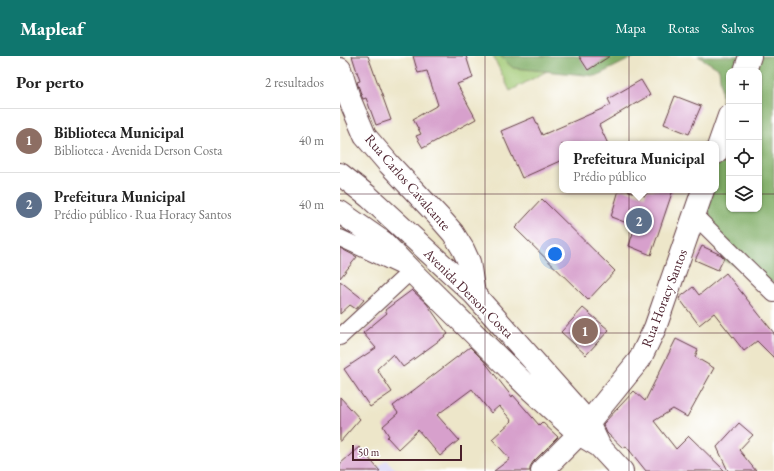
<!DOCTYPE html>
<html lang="pt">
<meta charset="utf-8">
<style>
:root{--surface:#fff;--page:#f2f2f2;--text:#222;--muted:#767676;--line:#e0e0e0;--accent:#0f766e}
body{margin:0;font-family:"EB Garamond",serif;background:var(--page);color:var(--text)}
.controls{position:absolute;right:12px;top:12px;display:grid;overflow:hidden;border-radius:8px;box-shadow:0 1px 3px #0004}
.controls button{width:36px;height:36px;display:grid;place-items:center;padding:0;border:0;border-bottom:1px solid var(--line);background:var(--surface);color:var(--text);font:20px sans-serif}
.scale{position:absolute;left:12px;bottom:10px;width:110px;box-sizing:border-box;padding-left:4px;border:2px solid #4a1f2b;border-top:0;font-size:11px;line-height:14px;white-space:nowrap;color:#4a1f2b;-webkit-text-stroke:3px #fff;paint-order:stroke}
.you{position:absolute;left:215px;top:198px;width:14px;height:14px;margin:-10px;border:3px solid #fff;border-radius:50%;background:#1a73e8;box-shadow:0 0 0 6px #1a73e833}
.badge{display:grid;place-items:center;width:26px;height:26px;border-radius:50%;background:var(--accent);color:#fff;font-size:13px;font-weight:700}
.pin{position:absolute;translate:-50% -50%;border:2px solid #fff;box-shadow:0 1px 4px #0006}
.popup{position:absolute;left:219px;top:85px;width:160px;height:52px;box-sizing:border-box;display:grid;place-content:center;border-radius:8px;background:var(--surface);filter:drop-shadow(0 1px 3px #0005);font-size:13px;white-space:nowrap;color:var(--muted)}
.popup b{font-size:15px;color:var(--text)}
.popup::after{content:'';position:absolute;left:50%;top:100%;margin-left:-8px;border:8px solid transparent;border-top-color:var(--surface)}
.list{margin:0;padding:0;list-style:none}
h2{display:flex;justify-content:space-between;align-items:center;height:52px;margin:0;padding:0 16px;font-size:17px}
h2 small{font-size:13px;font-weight:400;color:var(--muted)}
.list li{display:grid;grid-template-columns:26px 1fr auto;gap:12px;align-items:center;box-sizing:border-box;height:64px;padding:0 16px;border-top:1px solid var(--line)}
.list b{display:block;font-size:15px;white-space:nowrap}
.list p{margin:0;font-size:13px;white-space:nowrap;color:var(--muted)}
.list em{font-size:13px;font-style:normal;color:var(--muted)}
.icon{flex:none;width:22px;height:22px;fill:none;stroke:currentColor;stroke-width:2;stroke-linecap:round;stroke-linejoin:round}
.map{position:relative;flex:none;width:434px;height:415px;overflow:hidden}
header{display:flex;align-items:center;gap:24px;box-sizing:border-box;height:56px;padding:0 20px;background:var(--accent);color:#fff}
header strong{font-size:19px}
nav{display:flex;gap:22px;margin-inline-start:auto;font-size:14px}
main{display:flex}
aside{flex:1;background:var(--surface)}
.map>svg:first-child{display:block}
.built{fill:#dcd6f6}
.green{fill:#a1c974;stroke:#767450}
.forest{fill:#80ad66;stroke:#656648;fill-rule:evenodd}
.building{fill:#d7a0cc}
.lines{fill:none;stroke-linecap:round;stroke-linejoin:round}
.street-casing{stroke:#623d43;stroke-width:18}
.secondary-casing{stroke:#623d43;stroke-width:24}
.street{stroke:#fff;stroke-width:16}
.secondary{stroke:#fff;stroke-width:22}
.grid{fill:none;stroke:#4a1f2b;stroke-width:1;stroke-opacity:0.55}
.labels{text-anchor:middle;stroke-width:3;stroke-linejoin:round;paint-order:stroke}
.street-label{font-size:14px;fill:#4a1f2b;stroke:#fff}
</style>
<header>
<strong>Mapleaf</strong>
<nav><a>Mapa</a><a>Rotas</a><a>Salvos</a></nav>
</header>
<main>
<aside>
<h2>Por perto<small>2 resultados</small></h2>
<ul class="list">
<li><span class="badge" style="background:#8d6e63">1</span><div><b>Biblioteca Municipal</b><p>Biblioteca · Avenida Derson Costa</p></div><em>40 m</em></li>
<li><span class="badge" style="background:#5c6f8a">2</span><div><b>Prefeitura Municipal</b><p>Prédio público · Rua Horacy Santos</p></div><em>40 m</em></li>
</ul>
</aside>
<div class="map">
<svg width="434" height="415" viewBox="0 0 434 415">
<rect width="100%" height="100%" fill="#fff"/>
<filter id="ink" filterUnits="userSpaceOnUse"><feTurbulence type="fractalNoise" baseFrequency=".025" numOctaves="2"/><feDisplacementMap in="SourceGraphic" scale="8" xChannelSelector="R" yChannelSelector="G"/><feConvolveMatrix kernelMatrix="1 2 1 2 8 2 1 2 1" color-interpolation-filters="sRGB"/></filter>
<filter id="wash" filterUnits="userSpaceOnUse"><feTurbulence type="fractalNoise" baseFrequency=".012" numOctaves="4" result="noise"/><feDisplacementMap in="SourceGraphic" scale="16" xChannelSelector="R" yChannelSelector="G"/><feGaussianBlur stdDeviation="0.9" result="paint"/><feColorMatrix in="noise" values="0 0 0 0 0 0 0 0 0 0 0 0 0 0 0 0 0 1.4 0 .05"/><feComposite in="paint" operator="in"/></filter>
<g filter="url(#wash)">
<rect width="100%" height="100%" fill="#ede6c9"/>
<path class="built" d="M 46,404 L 58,415 L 34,415 Z"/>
<path class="green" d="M 153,0 L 235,0 L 170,35 Z"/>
<path class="forest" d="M 160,0 L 296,0 L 256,20 L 173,12 Z
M 358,0 L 434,0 L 434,227 L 380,203 L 364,138 L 366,134 L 376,134 L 376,113 L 387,90 L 379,13 ZM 389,15 L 419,15 L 419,153 L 389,153 Z"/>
<g id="blocks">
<path class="building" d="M 12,0 L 28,0 L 51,64 L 36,69 L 26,42 L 23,43 L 22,41 L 17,26 L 20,25 Z
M 73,0 L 126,0 L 133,22 L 117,28 L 136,63 L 83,92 L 76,80 L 81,78 L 73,63 L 98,49 L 87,15 L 78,17 Z
M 239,0 L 270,0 L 248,14 Z
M 301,24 L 310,39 L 259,69 L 268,88 L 222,88 L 222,104 L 182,122 L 161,75 L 194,61 L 202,79 L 271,49 L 268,43 Z
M 335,40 L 361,50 L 349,78 L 324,68 Z
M 279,134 L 286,134 L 305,140 L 307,134 L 333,134 L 311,199 L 289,190 L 295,170 L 271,161 Z
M 202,143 L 275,215 L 248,244 L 175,172 Z
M 362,190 L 381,199 L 384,202 L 378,214 L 355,204 Z
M 0,192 L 17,201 L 0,222 Z
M 386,217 L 434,277 L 434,302 L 417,285 L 404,295 L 374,257 L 359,269 L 339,242 L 353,231 L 359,239 Z
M 0,225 L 24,244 L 16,253 L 10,249 L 0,258 Z
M 72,234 L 87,248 L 108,278 L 63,311 L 53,298 L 37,313 L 52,336 L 30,351 L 4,313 L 36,292 L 23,277 L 47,257 L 45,254 Z
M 243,252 L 269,274 L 246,299 L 221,276 Z
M 336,283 L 358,294 L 355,301 L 374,312 L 347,361 L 333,353 L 314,365 L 336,393 L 349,380 L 385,415 L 306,415 L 286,390 L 283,392 L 267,377 L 263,368 L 294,335 L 305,345 Z
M 130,291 L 144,305 L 172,341 L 173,339 L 199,369 L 202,366 L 218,381 L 193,406 L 190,411 L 190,415 L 154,415 L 170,403 L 152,383 L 172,365 L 159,350 L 151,357 L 132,333 L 97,359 L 119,384 L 100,400 L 78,374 L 58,393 L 47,381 L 49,380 L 43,370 L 58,357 L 53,350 Z
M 0,341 L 20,363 L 0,386 Z
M 399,367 L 413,379 L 399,394 L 416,415 L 388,415 L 377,391 Z
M 19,391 L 40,415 L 0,415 L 0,408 Z"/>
</g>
</g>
<g filter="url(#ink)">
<use href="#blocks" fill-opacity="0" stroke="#623d43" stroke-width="1"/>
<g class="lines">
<g class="street-casing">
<path id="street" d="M 354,159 L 434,238
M 0,182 L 71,215 L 0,281"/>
</g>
<g class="secondary-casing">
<path id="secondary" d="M 0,13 L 9,42 L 25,80 L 49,108 L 99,161 L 113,177 L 123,193 L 129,206 L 134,238
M 405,15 L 410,0
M 376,97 L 389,60
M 0,118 L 29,141 L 134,238 L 248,366 L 259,389
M 0,156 L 43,186 L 71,215 L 192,335 L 239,378 L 259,390 L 282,415
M 202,415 L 239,378 L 300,303 L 315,272 L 363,134"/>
</g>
<use href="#street" class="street"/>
<use href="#secondary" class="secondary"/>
</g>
</g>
<path class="grid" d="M 145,0 L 145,415M 289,0 L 289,415M 0,138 L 389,138M 419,138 L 434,138M 0,277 L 434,277"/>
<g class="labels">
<g class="street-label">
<text transform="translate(68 126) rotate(49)" y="5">Rua Carlos Cavalcante</text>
<text transform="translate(129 237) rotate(45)" y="5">Avenida Derson Costa</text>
<text transform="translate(324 242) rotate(-69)" y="5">Rua Horacy Santos</text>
</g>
</g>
</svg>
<div class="controls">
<button>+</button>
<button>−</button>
<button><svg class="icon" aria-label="locate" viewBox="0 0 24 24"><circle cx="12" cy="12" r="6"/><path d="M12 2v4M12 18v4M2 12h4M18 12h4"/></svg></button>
<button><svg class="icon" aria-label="layers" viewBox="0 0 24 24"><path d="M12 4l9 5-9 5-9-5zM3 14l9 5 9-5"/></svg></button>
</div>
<div class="scale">50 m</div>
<div class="you"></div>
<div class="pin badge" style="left:245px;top:275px;background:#8d6e63">1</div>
<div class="pin badge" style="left:299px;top:165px;background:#5c6f8a">2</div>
<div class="popup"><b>Prefeitura Municipal</b>Prédio público</div>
</div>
</main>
